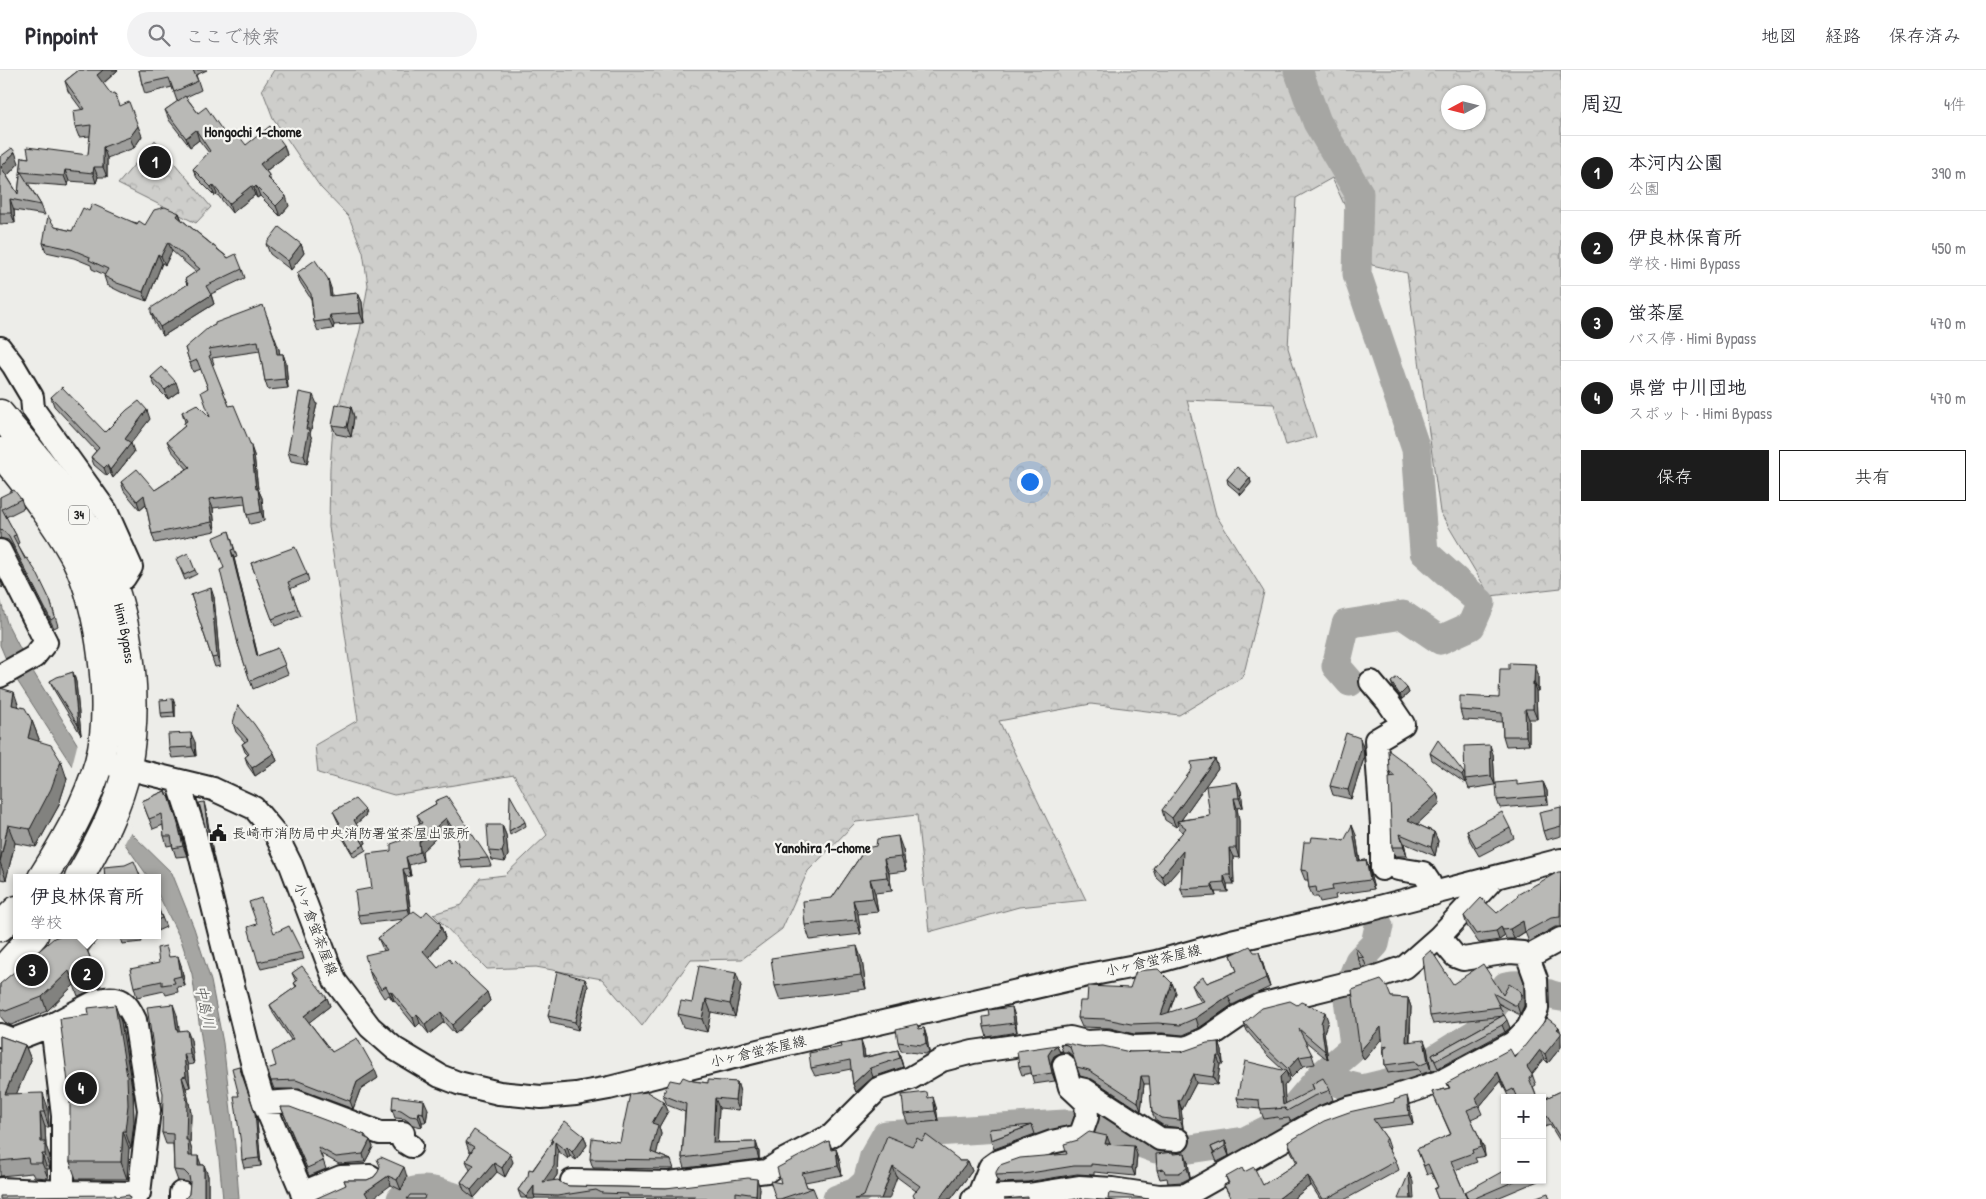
<!DOCTYPE html>
<html lang="ja">
<meta charset="utf-8">
<style>
:root{--surface:#fff;--page:#f2f2f3;--text:#2b2b33;--muted:#7c7c81;--line:#e1e1e2;--accent:#1c1c1c}
body{margin:0;font-family:"Patrick Hand","Klee One",sans-serif;background:var(--page);color:var(--text)}
.controls{position:absolute;right:15px;bottom:15px;display:grid;overflow:hidden;border-radius:0px;box-shadow:0 1px 4px #0004}
.controls button{width:45px;height:45px;display:grid;place-items:center;padding:0;border:0;border-bottom:1px solid var(--line);background:var(--surface);color:var(--text);font:25px sans-serif}
.compass{position:absolute;left:1441px;top:15px;width:45px;height:45px;border-radius:50%;background:var(--surface);box-shadow:0 1px 4px #0004;rotate:263deg}
.you{position:absolute;left:1029px;top:411px;width:18px;height:18px;margin:-12px;border:4px solid #fff;border-radius:50%;background:#1a73e8;box-shadow:0 0 0 8px #1a73e833}
.badge{display:grid;place-items:center;width:32px;height:32px;border-radius:50%;background:var(--accent);color:#fff;font-size:16px;font-weight:700}
.pin{position:absolute;translate:-50% -50%;border:2px solid #fff;box-shadow:0 1px 5px #0006}
.popup{position:absolute;left:13px;top:804px;width:148px;height:65px;box-sizing:border-box;display:grid;place-content:center;border-radius:0px;background:var(--surface);filter:drop-shadow(0 1px 4px #0005);font-size:16px;white-space:nowrap;color:var(--muted)}
.popup b{font-size:19px;color:var(--text)}
.popup::after{content:'';position:absolute;left:50%;top:100%;margin-left:-10px;border:10px solid transparent;border-top-color:var(--surface)}
.list{margin:0;padding:0;list-style:none}
h2{display:flex;justify-content:space-between;align-items:center;height:65px;margin:0;padding:0 20px;font-size:21px}
h2 small{font-size:16px;font-weight:400;color:var(--muted)}
.list li{display:grid;grid-template-columns:32px 1fr auto;gap:15px;align-items:center;box-sizing:border-box;height:75px;padding:0 20px;border-top:1px solid var(--line)}
.list b{display:block;font-size:19px;white-space:nowrap}
.list p{margin:0;font-size:16px;white-space:nowrap;color:var(--muted)}
.list em{font-size:16px;font-style:normal;color:var(--muted)}
.actions{display:flex;gap:10px;padding:15px 20px}
.actions a{flex:1;padding:11px 0;border:1px solid var(--accent);border-radius:0px;text-align:center;font-size:18px;color:var(--accent)}
.actions .main{background:var(--accent);color:#fff}
.icon{flex:none;width:28px;height:28px;fill:none;stroke:currentColor;stroke-width:2;stroke-linecap:round;stroke-linejoin:round}
.map{position:relative;flex:none;width:1561px;height:1129px;overflow:hidden}
header{display:flex;align-items:center;gap:30px;box-sizing:border-box;height:70px;padding:0 25px;background:var(--surface);border-bottom:1px solid var(--line)}
header strong{font-size:24px}
nav{display:flex;gap:28px;margin-inline-start:auto;font-size:18px}
.search{width:350px;height:45px;background:var(--page);display:flex;align-items:center;gap:12px;box-sizing:border-box;padding:0 18px;border-radius:28px;color:var(--muted);font-size:19px}
main{display:flex}
aside{flex:1;background:var(--surface)}
.map>svg:first-child{display:block}
.forest{fill:url(#forest-crowns);stroke:#757574;fill-rule:evenodd}
.water{fill:#a6a6a3;stroke:#6f6f6d}
.pier{fill:#edede9}
.lines{fill:none;stroke-linecap:round;stroke-linejoin:round}
.river{stroke:#a6a6a3;stroke-width:29}
.minor-casing{stroke:#1c1c1c;stroke-width:26}
.highway-casing{stroke:#1c1c1c;stroke-width:31}
.minor{stroke:#f6f6f2;stroke-width:22}
.highway{stroke:#f6f6f2;stroke-width:28}
.wall{fill:#9f9f9d;stroke:#1c1c1c}
.shaded-wall{fill:#82827f;stroke:#1c1c1c}
.building{fill:#b9b9b6;stroke:#1c1c1c}
.labels{text-anchor:middle;stroke-width:4.5;stroke-linejoin:round;paint-order:stroke}
.shield{fill:#f6f6f2;stroke:#5d5d5c;stroke-width:1}
.shield-label{font-size:12px;font-weight:bold;fill:#1c1c1c}
.street-label{font-size:14px;fill:#1c1c1c;stroke:#f6f6f2}
.poi-label{font-size:14px;fill:#1c1c1c;stroke:#f6f6f2;text-anchor:start}
.neighbourhood-label{font-size:15px;font-weight:bold;fill:#1c1c1c;stroke:#f6f6f2}
.water-label{font-size:15px;font-style:italic;fill:#535352;stroke:#f6f6f2}
</style>
<header>
<strong>Pinpoint</strong>
<div class="search"><svg class="icon" aria-label="search" viewBox="0 0 24 24"><circle cx="10" cy="10" r="6"/><path d="M15 15l6 6"/></svg>ここで検索</div>
<nav><a>地図</a><a>経路</a><a>保存済み</a></nav>
</header>
<main>
<div class="map">
<svg width="1561" height="1129" viewBox="0 0 1561 1129">
<defs>
<pattern id="forest-crowns" width="20" height="18" patternUnits="userSpaceOnUse" patternTransform="scale(1.25)"><rect width="20" height="18" fill="#cececb"/><path d="M2 6a3 3 0 1 1 6 0M12 15a3 3 0 1 1 6 0" fill="none" stroke="#b0b0ae"/></pattern>
</defs>
<rect width="100%" height="100%" fill="#edede9"/>
<filter id="ink" filterUnits="userSpaceOnUse"><feTurbulence type="fractalNoise" baseFrequency=".02" numOctaves="2"/><feDisplacementMap in="SourceGraphic" scale="10" xChannelSelector="R" yChannelSelector="G"/><feConvolveMatrix kernelMatrix="1 2 1 2 8 2 1 2 1" color-interpolation-filters="sRGB"/></filter>
<g filter="url(#ink)">
<path class="forest" d="M 274,0 L 1561,0 L 1561,518 L 1490,526 L 1440,442 L 1407,203 L 1372,195 L 1332,108 L 1296,128 L 1288,278 L 1316,367 L 1286,375 L 1274,334 L 1187,330 L 1216,445 L 1264,522 L 1243,607 L 1179,645 L 1091,634 L 999,651 L 1086,830 L 1019,837 L 929,862 L 917,745 L 856,752 L 808,801 L 782,859 L 742,889 L 691,890 L 642,956 L 602,909 L 536,897 L 487,899 L 433,844 L 462,835 L 480,808 L 505,805 L 547,765 L 514,705 L 394,725 L 318,703 L 315,675 L 358,650 L 329,457 L 330,398 L 333,356 L 360,260 L 368,215 L 363,182 L 349,147 L 321,118 L 298,85 L 273,48 L 262,19 ZM 1448,22 L 1478,22 L 1478,52 L 1448,52 Z
M 155,70 L 211,137 L 196,153 L 118,114 Z"/>
<path class="water" d="M 0,529 L 7,553 L 26,590 L 132,764 L 172,803 L 194,858 L 211,911 L 223,973 L 235,1075 L 239,1129 L 223,1129 L 219,1089 L 192,904 L 181,870 L 157,822 L 157,808 L 149,808 L 96,733 L 11,601 L 0,575 Z"/>
<path class="pier" d="M 78,672 L 132,759 L 124,774 L 71,699 Z"/>
<g class="lines">
<path class="river" d="M 1298,0 L 1317,52 L 1359,123 L 1357,204 L 1416,379 L 1424,482 L 1481,533 L 1471,556 L 1440,570 L 1403,545 L 1346,554 L 1336,596 L 1350,612
M 1322,1005 L 1342,1014 L 1362,1019 L 1403,1009 L 1478,962 L 1506,916 C 1535,911 1536,923 1561,927
M 401,1129 C 417,1113 441,1122 460,1129
M 837,1129 L 856,1122 L 867,1112 L 874,1086 L 886,1065 L 1065,1054 L 1091,1055 L 1156,1079 L 1190,1079 L 1245,1071 L 1281,1053 L 1322,1005 L 1350,981 L 1354,975 L 1347,921 L 1359,891 L 1375,874 L 1379,856"/>
<g class="minor-casing">
<path id="minor" d="M 0,278 L 13,295 L 32,327 L 33,339 L 106,441 L 131,497 L 124,508 L 96,518
M 0,481 L 46,572 L 34,587 L 0,606
M 1371,612 L 1388,632 L 1403,654 L 1376,670 L 1382,755 L 1382,799
M 110,694 L 213,719 L 254,738 L 275,763 L 291,795 L 335,911 L 370,957 L 395,979 L 440,1006 L 458,1013 L 499,1023 L 541,1027 L 576,1024 L 609,1018 L 770,978 L 1083,906 L 1156,892 L 1231,871 L 1372,839 L 1561,790
M 178,711 L 194,760 L 254,1000 L 264,1033 L 305,1129
M 1398,799 L 1423,803 L 1429,812 L 1433,824
M 1528,887 L 1561,869
M 0,965 L 13,970 L 52,955
M 1076,1018 L 1085,1020 L 1160,1069 L 1178,1070
M 264,1033 L 295,1031 L 380,1063 L 403,1063 L 403,1071 L 411,1076
M 572,1111 L 669,1113 L 767,1101 L 782,1091 L 832,1065 L 878,1019 L 911,1008 L 942,990 L 973,982 L 1070,968 L 1086,972 L 1107,971 L 1133,977 L 1162,976 L 1185,978 L 1191,976 L 1206,969 L 1238,947 L 1260,935 L 1344,914 L 1364,911 L 1405,897 L 1439,867 L 1493,809
M 0,1119 L 63,1122 L 139,1123 L 149,1040 L 135,950 C 127,932 120,925 99,930 L 52,955 L 63,1046 L 63,1122
M 181,1123 L 181,1129
M 302,1123 L 341,1107 L 370,1106
M 978,1127 L 990,1097 L 997,1092 L 1052,1072 L 1075,1067 L 1081,1064 L 1087,1047 L 1086,1032 L 1070,1017 L 1064,995
M 973,1129 L 978,1127 L 1028,1125 L 1079,1117 L 1112,1119 L 1159,1126 L 1186,1125 L 1322,1048 L 1349,1038 L 1384,1030 L 1442,1011 L 1513,973 L 1528,958 L 1537,939 L 1536,909 L 1528,887 L 1523,883 L 1510,882 L 1463,889 L 1455,886 L 1439,867"/>
</g>
<g class="highway-casing">
<g id="highway">
<path id="s1" d="M 0,344 C 27,377 56,410 79,445 C 126,516 142,614 127,697 C 119,736 99,773 79,808"/>
<path d="M 0,382 C 27,415 54,449 75,487 C 101,537 114,638 99,692 C 87,734 65,771 42,808"/>
<path d="M 0,857 L 17,840"/>
<path d="M 0,903 L 34,865"/>
</g>
</g>
<use href="#minor" class="minor"/>
<use href="#highway" class="highway"/>
</g>
<path class="wall" d="M 79,0 L 118,0 L 103,14 L 142,66 L 134,78 L 107,88 L 107,107 L 98,107 L 96,113 L 69,111 L 68,116 L 28,113 L 41,135 L 45,145 L 14,140 L 15,153 L 0,154 L 0,87 L 19,93 L 7,106 L 18,124 L 22,87 L 29,88 L 88,85 L 90,66 L 79,67 L 75,57 L 82,40 L 68,21 L 65,11 Z
M 139,0 L 207,0 L 196,5 L 201,20 L 186,27 L 198,43 L 227,67 L 246,75 L 284,75 L 287,85 L 266,101 L 269,105 L 271,112 L 289,136 L 280,146 L 260,126 L 257,128 L 255,125 L 232,143 L 217,124 L 215,126 L 197,108 L 193,99 L 209,83 L 199,70 L 190,77 L 169,50 L 165,40 L 180,30 L 177,31 L 172,17 L 145,24 L 142,14 Z
M 89,141 L 145,155 L 179,143 L 182,150 L 242,199 L 245,208 L 211,224 L 214,234 L 163,266 L 154,252 L 151,242 L 187,215 L 185,209 L 196,202 L 172,181 L 165,195 L 162,193 L 147,231 L 121,222 L 107,215 L 104,206 L 105,205 L 92,199 L 91,195 L 74,188 L 46,182 L 43,173 L 55,157 L 72,161 Z
M 266,174 L 301,174 L 304,183 L 291,200 L 270,184 Z
M 297,203 L 331,218 L 332,226 L 358,223 L 362,232 L 364,253 L 334,255 L 333,259 L 318,261 L 314,252 L 311,229 L 300,212 Z
M 215,255 L 279,279 L 279,284 L 283,284 L 286,293 L 288,318 L 268,320 L 265,311 L 260,281 L 212,288 L 214,294 L 212,295 L 229,336 L 254,385 L 258,419 L 262,428 L 264,451 L 250,454 L 247,445 L 245,434 L 213,438 L 215,461 L 155,473 L 152,464 L 146,435 L 140,440 L 124,421 L 121,412 L 155,420 L 187,399 L 171,380 L 167,371 L 185,356 L 184,353 L 185,352 L 182,342 L 210,347 L 208,318 L 201,299 L 193,302 L 185,278 Z
M 151,307 L 179,321 L 168,329 L 155,316 Z
M 51,327 L 105,362 L 150,349 L 130,373 L 134,382 L 113,408 L 110,403 L 107,406 L 94,395 L 91,387 L 96,381 L 54,336 Z
M 317,334 L 310,364 L 312,369 L 307,394 L 291,391 L 288,382 Z
M 351,337 L 354,347 L 351,367 L 336,364 L 332,355 Z
M 1250,408 L 1251,413 L 1241,425 L 1228,414 L 1227,409 Z
M 0,427 L 21,429 L 24,438 L 6,447 L 16,465 L 19,473 L 17,474 L 50,530 L 58,556 L 54,558 L 12,475 L 8,470 L 0,468 Z
M 229,461 L 237,487 L 234,488 L 258,586 L 278,578 L 288,604 L 253,619 L 238,574 L 224,498 Z
M 178,493 L 195,500 L 197,504 L 185,510 Z
M 251,493 L 307,504 L 309,511 L 290,519 L 301,546 L 275,556 Z
M 0,508 L 3,517 L 2,518 L 0,515 Z
M 191,525 L 214,527 L 220,596 L 215,597 Z
M 73,602 L 76,612 L 81,665 L 54,620 L 50,611 Z
M 1538,604 L 1538,621 L 1536,621 L 1537,649 L 1529,649 L 1529,675 L 1506,676 L 1503,666 L 1502,652 L 1463,650 L 1460,640 L 1499,628 Z
M 1391,612 L 1407,618 L 1409,623 L 1402,629 L 1393,617 Z
M 0,618 L 19,636 L 32,651 L 39,669 L 38,671 L 67,709 L 58,737 L 36,777 L 15,773 L 6,810 L 0,809 Z
M 175,634 L 175,647 L 162,648 L 161,643 Z
M 233,653 L 274,683 L 277,691 L 255,706 L 248,696 L 245,687 L 248,685 L 245,682 L 242,674 L 245,672 L 236,662 Z
M 195,672 L 196,686 L 172,688 L 169,678 Z
M 1363,677 L 1364,688 L 1351,729 L 1333,725 L 1330,716 Z
M 1430,683 L 1465,706 L 1493,684 L 1495,715 L 1469,719 L 1466,711 L 1465,713 L 1432,690 Z
M 1215,689 L 1218,698 L 1181,750 L 1210,746 L 1237,712 L 1241,721 L 1243,737 L 1237,738 L 1239,751 L 1239,788 L 1233,787 L 1234,814 L 1227,814 L 1228,822 L 1215,822 L 1216,826 L 1184,828 L 1181,819 L 1182,795 L 1165,815 L 1156,807 L 1153,798 L 1183,762 L 1180,760 L 1178,755 L 1176,757 L 1165,750 L 1162,740 Z
M 1389,701 L 1437,724 L 1440,733 L 1417,754 L 1434,762 L 1438,771 L 1435,786 L 1404,773 L 1407,786 L 1395,786 L 1392,777 L 1391,707 Z
M 1543,712 L 1547,721 L 1548,734 L 1500,738 L 1497,730 Z
M 165,721 L 181,764 L 187,786 L 176,787 L 172,775 L 167,776 L 164,766 L 163,755 L 153,759 L 142,731 Z
M 435,731 L 488,788 L 491,796 L 462,798 L 459,790 L 457,769 L 449,756 L 422,781 L 423,791 L 409,795 L 411,806 L 406,807 L 411,844 L 440,853 L 445,868 L 429,888 L 438,898 L 452,893 L 487,922 L 490,931 L 455,964 L 444,952 L 429,964 L 420,953 L 416,957 L 394,930 L 393,931 L 389,925 L 384,928 L 372,909 L 369,900 L 384,880 L 382,877 L 378,868 L 404,849 L 361,854 L 358,845 L 391,781 L 408,768 L 405,761 L 420,754 L 417,745 L 436,734 Z
M 1561,737 L 1561,766 L 1546,770 L 1543,761 Z
M 333,741 L 366,745 L 356,754 L 364,768 L 366,773 L 364,774 L 366,780 L 354,787 L 338,760 L 337,755 L 339,754 Z
M 525,752 L 526,756 L 510,765 L 509,761 Z
M 502,755 L 506,765 L 508,785 L 505,792 L 492,790 L 489,781 Z
M 1510,758 L 1514,768 L 1479,786 L 1470,771 L 1467,761 Z
M 1356,765 L 1360,791 L 1366,790 L 1369,800 L 1374,819 L 1335,825 L 1336,829 L 1320,832 L 1318,827 L 1313,827 L 1309,818 L 1308,810 L 1305,810 L 1301,800 L 1311,772 L 1344,771 Z
M 866,778 L 903,780 L 906,801 L 889,803 L 892,821 L 875,823 L 878,842 L 858,844 L 861,864 L 810,870 L 805,855 L 832,828 Z
M 1561,802 L 1561,857 L 1555,857 L 1529,872 L 1525,862 L 1514,869 L 1506,869 L 1505,866 L 1499,870 L 1479,873 L 1467,856 L 1464,846 L 1497,843 Z
M 157,835 L 166,857 L 157,861 Z
M 257,854 L 274,863 L 302,882 L 304,889 L 261,899 L 258,892 Z
M 119,865 L 145,865 L 141,867 L 142,872 L 122,874 Z
M 88,882 L 101,916 L 78,926 L 74,915 L 47,941 L 11,955 L 6,953 L 0,946 L 0,914 Z
M 1254,882 L 1262,891 L 1270,917 L 1232,935 L 1199,958 L 1183,965 L 1162,963 L 1134,964 L 1110,958 L 1082,957 L 1078,948 L 1087,931 L 1130,918 L 1172,913 L 1176,923 L 1169,943 L 1201,932 L 1196,924 L 1192,915 L 1207,913 L 1237,901 L 1231,885 Z
M 170,887 L 181,895 L 185,916 L 177,917 L 178,922 L 166,925 L 164,921 L 137,927 L 134,917 L 159,893 Z
M 1363,887 L 1366,896 L 1362,898 L 1358,888 Z
M 862,890 L 866,919 L 780,930 L 775,916 Z
M 292,903 L 327,928 L 330,936 L 309,952 L 332,982 L 378,1008 L 360,1020 L 353,1039 L 299,1019 L 274,1019 L 271,1011 L 276,996 L 291,970 L 273,943 L 270,935 L 296,917 L 294,913 L 296,912 Z
M 1453,914 L 1503,925 L 1520,921 L 1524,929 L 1524,936 L 1520,944 L 1518,944 L 1498,933 L 1504,946 L 1433,954 L 1430,946 Z
M 588,916 L 578,960 L 551,953 L 548,946 Z
M 741,916 L 735,947 L 711,942 L 707,962 L 683,957 L 678,944 L 692,933 Z
M 1391,927 L 1408,928 L 1411,937 L 1410,972 L 1427,978 L 1431,1001 L 1421,1004 L 1418,999 L 1388,1003 L 1385,995 L 1382,968 L 1364,990 Z
M 115,935 L 121,952 L 133,1023 L 134,1052 L 131,1078 L 129,1078 L 127,1109 L 76,1109 L 70,1092 L 89,945 Z
M 177,945 L 179,961 L 191,970 L 194,994 L 188,995 L 190,1017 L 186,1018 L 191,1043 L 190,1074 L 192,1081 L 192,1086 L 201,1095 L 204,1095 L 208,1106 L 208,1129 L 185,1129 L 189,1124 L 190,1114 L 188,1112 L 178,1111 L 174,1100 L 173,1074 L 166,1074 L 162,1063 Z
M 1504,945 L 1510,958 L 1505,962 L 1438,998 L 1432,985 Z
M 1015,946 L 1017,962 L 987,967 L 984,957 Z
M 1328,951 L 1324,962 L 1328,990 L 1304,970 L 1312,985 L 1315,994 L 1303,996 L 1291,1008 L 1287,1003 L 1289,1010 L 1284,1016 L 1285,1034 L 1314,1020 L 1312,1014 L 1330,1020 L 1333,1030 L 1316,1037 L 1290,1051 L 1289,1048 L 1279,1049 L 1278,1047 L 1264,1049 L 1260,1039 L 1240,1037 L 1237,1028 L 1283,1000 L 1268,986 L 1247,961 L 1244,953 Z
M 924,958 L 927,968 L 929,982 L 925,984 L 901,981 L 898,972 L 919,959 Z
M 1560,961 L 1561,977 L 1548,993 L 1544,989 L 1532,1004 L 1536,1015 L 1533,1017 L 1537,1028 L 1509,1028 L 1501,1011 L 1479,1037 L 1482,1044 L 1471,1049 L 1484,1078 L 1485,1086 L 1475,1088 L 1477,1092 L 1455,1100 L 1467,1129 L 1438,1129 L 1434,1119 L 1438,1117 L 1431,1103 L 1427,1105 L 1417,1079 L 1451,1065 L 1432,1022 L 1449,1018 L 1447,1013 L 1515,988 Z
M 0,966 L 25,975 L 31,990 L 16,1024 L 48,1038 L 49,1057 L 45,1057 L 46,1076 L 50,1087 L 50,1099 L 47,1099 L 48,1108 L 34,1107 L 32,1103 L 0,1106 Z
M 1219,972 L 1222,981 L 1223,994 L 1220,994 L 1217,1015 L 1196,1013 L 1182,1040 L 1181,1038 L 1183,1058 L 1164,1056 L 1155,1050 L 1152,1042 L 1150,1014 L 1144,1014 L 1141,1041 L 1092,1009 L 1080,1006 L 1073,986 L 1068,982 L 1063,982 L 1060,974 L 1130,982 L 1181,982 Z
M 1057,975 L 1060,983 L 1054,986 L 1051,992 L 1055,1011 L 1034,1014 L 1031,1003 L 1022,1005 L 1019,997 Z
M 864,980 L 865,987 L 898,980 L 901,989 L 903,997 L 873,1007 L 856,1022 L 853,1014 L 851,999 L 815,1006 L 811,998 Z
M 693,1011 L 708,1013 L 737,1012 L 740,1022 L 739,1040 L 719,1038 L 717,1073 L 756,1072 L 759,1082 L 759,1089 L 685,1098 L 682,1088 L 685,1042 L 667,1035 L 663,1025 Z
M 1561,1021 L 1561,1073 L 1550,1055 L 1542,1058 L 1542,1030 Z
M 929,1028 L 936,1037 L 938,1051 L 908,1054 L 904,1044 Z
M 664,1032 L 668,1041 L 659,1057 L 661,1064 L 656,1084 L 671,1090 L 674,1099 L 593,1098 L 590,1089 L 620,1072 Z
M 1394,1032 L 1410,1036 L 1413,1054 L 1379,1058 L 1387,1069 L 1390,1078 L 1389,1079 L 1396,1091 L 1399,1100 L 1346,1129 L 1320,1129 L 1311,1115 L 1293,1129 L 1231,1129 L 1224,1115 L 1228,1113 L 1226,1107 L 1244,1102 L 1263,1115 L 1297,1093 L 1291,1081 L 1288,1072 Z
M 281,1037 L 365,1065 L 367,1068 L 370,1070 L 373,1077 L 365,1092 L 339,1094 L 321,1084 L 326,1099 L 309,1106 Z
M 392,1039 L 428,1039 L 426,1052 L 422,1052 L 422,1057 L 413,1055 L 405,1049 L 395,1048 Z
M 257,1051 L 261,1096 L 244,1098 L 242,1090 Z
M 1032,1055 L 1035,1064 L 994,1079 L 991,1070 Z
M 584,1066 L 587,1075 L 576,1090 L 570,1086 L 568,1089 L 558,1081 L 557,1105 L 553,1111 L 569,1116 L 666,1118 L 760,1118 L 759,1129 L 521,1128 L 518,1120 L 552,1073 L 551,1069 Z
M 829,1071 L 832,1079 L 836,1079 L 839,1088 L 842,1105 L 805,1112 L 807,1117 L 813,1118 L 817,1128 L 813,1129 L 776,1129 L 781,1113 Z
M 922,1071 L 959,1091 L 968,1091 L 972,1101 L 951,1129 L 914,1129 L 916,1121 L 897,1107 L 864,1126 L 912,1076 Z
M 1225,1071 L 1228,1080 L 1229,1086 L 1217,1092 L 1211,1077 Z
M 466,1072 L 513,1092 L 505,1107 L 497,1102 L 474,1128 L 464,1120 L 461,1112 L 470,1100 L 466,1091 L 471,1082 L 469,1081 Z
M 1110,1074 L 1137,1085 L 1135,1106 L 1094,1102 L 1094,1105 L 1077,1104 L 1027,1112 L 999,1113 L 996,1105 L 1067,1084 Z
M 1173,1084 L 1188,1092 L 1190,1108 L 1182,1112 L 1168,1113 L 1167,1108 L 1160,1109 L 1157,1100 Z
M 378,1102 L 407,1107 L 401,1120 L 391,1115 L 346,1115 L 344,1110 L 367,1110 L 374,1107 Z
M 1505,1110 L 1538,1111 L 1495,1129 L 1467,1129 L 1465,1122 Z"/>
<path class="shaded-wall" d="M 103,0 L 118,0 L 100,16 L 97,5 Z
M 138,56 L 142,66 L 134,78 L 130,67 Z
M 196,60 L 199,70 L 190,77 L 186,68 Z
M 284,75 L 287,85 L 263,103 L 260,94 Z
M 103,77 L 107,88 L 107,107 L 103,97 Z
M 15,82 L 19,93 L 5,108 L 1,97 Z
M 94,97 L 98,107 L 96,113 L 93,103 Z
M 65,100 L 69,111 L 68,116 L 64,106 Z
M 213,115 L 217,124 L 215,126 L 211,117 Z
M 251,116 L 255,125 L 232,143 L 229,134 Z
M 256,116 L 260,126 L 257,128 L 254,118 Z
M 286,126 L 289,136 L 280,146 L 276,136 Z
M 10,129 L 14,140 L 15,153 L 11,143 Z
M 179,143 L 182,152 L 177,146 Z
M 168,172 L 172,181 L 165,195 L 161,186 Z
M 301,174 L 304,183 L 291,200 L 288,191 Z
M 158,184 L 162,193 L 147,231 L 143,222 Z
M 328,209 L 331,218 L 333,236 L 330,226 Z
M 358,223 L 362,232 L 364,253 L 360,243 Z
M 211,225 L 214,234 L 163,266 L 160,257 Z
M 266,244 L 279,279 L 281,293 L 277,284 Z
M 330,245 L 334,255 L 333,259 L 329,250 Z
M 283,284 L 286,293 L 288,318 L 285,309 Z
M 176,312 L 179,321 L 168,329 L 165,320 Z
M 313,325 L 317,334 L 310,364 L 312,369 L 307,394 L 304,385 L 306,359 Z
M 351,337 L 354,347 L 351,367 L 347,357 Z
M 147,340 L 150,349 L 128,377 L 125,369 Z
M 131,373 L 134,382 L 113,408 L 110,400 Z
M 251,376 L 254,385 L 259,428 L 256,419 Z
M 107,395 L 110,403 L 107,406 L 104,398 Z
M 1250,408 L 1251,413 L 1241,425 L 1240,420 Z
M 258,419 L 262,428 L 264,451 L 261,442 Z
M 144,425 L 147,434 L 140,440 L 137,431 Z
M 209,429 L 213,438 L 215,461 L 212,452 Z
M 231,480 L 234,488 L 260,595 L 257,586 Z
M 211,518 L 214,527 L 220,596 L 217,587 Z
M 1535,594 L 1538,604 L 1538,621 L 1534,612 Z
M 73,602 L 76,612 L 81,665 L 78,655 Z
M 1533,612 L 1536,621 L 1537,649 L 1533,639 Z
M 1407,618 L 1409,623 L 1402,629 L 1400,625 Z
M 14,622 L 20,640 L 12,635 Z
M 173,629 L 175,634 L 175,647 L 174,642 Z
M 1525,639 L 1529,649 L 1529,675 L 1526,666 Z
M 32,651 L 39,669 L 35,686 L 28,668 Z
M 191,663 L 195,672 L 196,686 L 192,677 Z
M 1360,668 L 1363,677 L 1364,688 L 1351,729 L 1348,720 Z
M 1490,675 L 1493,684 L 1495,715 L 1491,706 Z
M 274,683 L 277,691 L 255,706 L 252,698 Z
M 1215,689 L 1218,698 L 1179,753 L 1177,751 L 1178,755 L 1176,757 L 1172,748 Z
M 61,691 L 67,709 L 58,737 L 36,777 L 30,759 Z
M 1464,703 L 1466,709 L 1465,709 L 1466,711 L 1465,713 L 1462,705 Z
M 1237,712 L 1241,721 L 1243,737 L 1239,728 Z
M 1543,712 L 1547,721 L 1548,734 L 1545,726 Z
M 1437,724 L 1440,733 L 1412,759 L 1408,750 Z
M 169,726 L 181,764 L 187,786 L 183,776 Z
M 1234,728 L 1237,738 L 1239,751 L 1239,788 L 1236,778 Z
M 204,732 L 206,740 L 213,783 L 210,775 Z
M 365,740 L 366,745 L 355,755 L 354,750 Z
M 446,748 L 449,756 L 422,781 L 423,791 L 420,782 L 419,772 Z
M 8,755 L 15,773 L 6,810 L 0,792 Z
M 502,755 L 506,765 L 508,785 L 505,792 L 502,782 Z
M 1352,755 L 1356,765 L 1361,801 L 1358,791 Z
M 1434,762 L 1438,771 L 1435,786 L 1431,777 Z
M 1400,764 L 1404,773 L 1407,786 L 1404,777 Z
M 898,766 L 903,780 L 906,801 L 901,787 Z
M 364,768 L 366,773 L 363,775 L 361,770 Z
M 1229,778 L 1233,787 L 1234,814 L 1230,805 Z
M 1183,781 L 1186,791 L 1165,815 L 1162,806 Z
M 406,787 L 409,795 L 411,806 L 408,798 Z
M 884,789 L 889,803 L 892,821 L 887,807 Z
M 1366,790 L 1369,800 L 1374,819 L 1370,810 Z
M 403,799 L 406,807 L 411,848 L 408,839 Z
M 1224,805 L 1227,814 L 1228,822 L 1224,812 Z
M 870,809 L 875,823 L 878,842 L 873,828 Z
M 1212,813 L 1215,822 L 1216,826 L 1212,817 Z
M 853,830 L 858,844 L 861,864 L 856,850 Z
M 1523,851 L 1526,861 L 1514,869 L 1510,859 Z
M 440,853 L 445,868 L 426,891 L 423,881 Z
M 1501,857 L 1505,866 L 1499,870 L 1496,861 Z
M 84,865 L 100,865 L 87,883 L 82,868 Z
M 857,876 L 862,890 L 866,919 L 861,905 Z
M 1259,882 L 1262,891 L 1270,917 L 1266,908 Z
M 178,886 L 181,895 L 185,916 L 181,906 Z
M 69,901 L 74,915 L 47,941 L 42,927 Z
M 736,903 L 741,916 L 735,947 L 730,934 Z
M 585,909 L 588,916 L 578,960 L 575,952 Z
M 1172,913 L 1176,923 L 1164,955 L 1161,945 Z
M 391,921 L 394,930 L 393,931 L 389,922 Z
M 1520,921 L 1524,929 L 1524,936 L 1520,944 L 1517,935 Z
M 487,922 L 490,931 L 455,964 L 452,955 Z
M 1228,926 L 1232,935 L 1199,958 L 1196,948 Z
M 327,928 L 330,936 L 307,954 L 304,946 Z
M 1408,928 L 1411,937 L 1409,980 L 1406,972 Z
M 706,929 L 711,942 L 707,962 L 702,949 Z
M 173,934 L 177,945 L 181,972 L 177,961 Z
M 115,935 L 121,952 L 133,1023 L 134,1052 L 131,1078 L 125,1061 Z
M 1012,937 L 1015,946 L 1017,962 L 1014,953 Z
M 441,942 L 444,952 L 429,964 L 425,955 Z
M 1325,942 L 1328,951 L 1324,962 L 1328,990 L 1325,981 L 1321,953 Z
M 417,944 L 420,953 L 416,957 L 413,948 Z
M 1507,950 L 1510,958 L 1505,962 L 1502,955 Z
M 1381,957 L 1384,966 L 1364,990 L 1360,981 Z
M 1559,957 L 1561,963 L 1561,977 L 1548,993 L 1545,984 Z
M 924,958 L 927,968 L 929,982 L 926,973 Z
M 187,960 L 191,970 L 194,994 L 190,984 Z
M 1424,970 L 1427,978 L 1431,1001 L 1428,992 Z
M 861,971 L 864,980 L 866,996 L 863,988 Z
M 1219,972 L 1222,981 L 1223,994 L 1220,986 Z
M 25,975 L 31,990 L 10,1039 L 5,1024 Z
M 1057,975 L 1060,983 L 1054,986 L 1051,992 L 1055,1011 L 1052,1003 L 1048,985 L 1052,979 Z
M 898,980 L 901,989 L 903,997 L 900,988 Z
M 1540,980 L 1544,989 L 1531,1005 L 1527,997 Z
M 184,984 L 188,995 L 190,1017 L 186,1006 Z
M 1217,986 L 1220,994 L 1217,1015 L 1213,1007 Z
M 1299,987 L 1303,996 L 1291,1008 L 1288,999 Z
M 239,996 L 257,1051 L 261,1096 L 259,1088 Z
M 870,998 L 873,1007 L 856,1022 L 853,1014 Z
M 375,1000 L 378,1008 L 360,1020 L 353,1039 L 350,1031 L 357,1012 Z
M 1286,1001 L 1289,1010 L 1284,1016 L 1286,1040 L 1283,1035 L 1280,1007 Z
M 1498,1002 L 1501,1011 L 1479,1037 L 1476,1028 Z
M 1193,1004 L 1196,1013 L 1182,1040 L 1179,1032 Z
M 1141,1006 L 1144,1014 L 1141,1041 L 1138,1032 Z
M 182,1007 L 186,1018 L 191,1043 L 190,1074 L 192,1081 L 193,1096 L 189,1086 L 186,1070 Z
M 737,1012 L 740,1022 L 739,1040 L 735,1030 Z
M 43,1023 L 48,1038 L 49,1057 L 44,1042 Z
M 1407,1026 L 1410,1036 L 1413,1054 L 1409,1045 Z
M 933,1027 L 936,1037 L 938,1051 L 935,1041 Z
M 715,1028 L 719,1038 L 717,1082 L 713,1073 Z
M 424,1030 L 428,1039 L 426,1052 L 423,1043 Z
M 1178,1030 L 1181,1038 L 1183,1058 L 1180,1050 Z
M 664,1032 L 668,1041 L 659,1057 L 661,1064 L 655,1090 L 651,1082 L 652,1053 Z
M 40,1042 L 45,1057 L 46,1076 L 50,1087 L 50,1099 L 41,1072 Z
M 419,1042 L 422,1052 L 422,1057 L 418,1047 Z
M 123,1061 L 129,1078 L 127,1109 L 121,1092 Z
M 584,1066 L 587,1075 L 576,1090 L 572,1082 Z
M 1107,1066 L 1110,1074 L 1105,1074 Z
M 1480,1069 L 1484,1078 L 1485,1086 L 1481,1077 Z
M 370,1070 L 373,1077 L 365,1092 L 363,1084 Z
M 1225,1071 L 1228,1080 L 1229,1086 L 1225,1076 Z
M 555,1072 L 558,1081 L 557,1105 L 546,1121 L 543,1112 Z
M 756,1072 L 759,1082 L 759,1089 L 756,1079 Z
M 1134,1076 L 1137,1085 L 1135,1106 L 1132,1098 Z
M 567,1077 L 570,1086 L 568,1089 L 565,1080 Z
M 836,1079 L 839,1088 L 842,1105 L 838,1096 Z
M 1185,1083 L 1188,1092 L 1190,1108 L 1187,1098 Z
M 42,1084 L 47,1099 L 48,1108 L 42,1093 Z
M 510,1084 L 513,1092 L 505,1107 L 502,1098 Z
M 198,1086 L 202,1097 L 198,1095 Z
M 968,1091 L 972,1101 L 951,1129 L 939,1129 Z
M 494,1093 L 497,1102 L 474,1128 L 471,1120 Z
M 204,1095 L 208,1106 L 208,1129 L 204,1129 Z
M 404,1097 L 407,1107 L 401,1120 L 397,1110 Z
M 893,1097 L 897,1107 L 889,1129 L 881,1129 Z
M 1409,1103 L 1413,1112 L 1414,1129 L 1411,1129 Z
M 388,1106 L 391,1115 L 372,1129 L 367,1129 L 365,1122 Z
M 1308,1106 L 1311,1115 L 1293,1129 L 1278,1129 Z
M 757,1109 L 760,1118 L 759,1129 L 757,1129 L 756,1125 Z
M 534,1116 L 534,1125 L 535,1128 L 534,1129 L 527,1129 L 526,1127 Z"/>
<path class="building" d="M 79,0 L 103,0 L 97,5 L 111,24 L 115,23 L 120,36 L 129,32 L 138,56 L 130,67 L 103,77 L 103,97 L 94,97 L 93,103 L 65,100 L 64,106 L 21,102 L 41,135 L 10,129 L 11,143 L 0,143 L 0,87 L 12,78 L 15,82 L 1,97 L 18,124 L 22,87 L 29,88 L 27,77 L 88,85 L 91,55 L 75,57 L 73,41 L 85,39 L 65,11 Z
M 139,0 L 193,0 L 198,11 L 174,22 L 169,8 L 142,14 Z
M 185,26 L 198,43 L 206,37 L 227,67 L 235,61 L 246,75 L 270,56 L 284,75 L 260,94 L 269,105 L 267,107 L 286,126 L 276,136 L 256,116 L 254,118 L 251,116 L 229,134 L 213,115 L 211,117 L 193,99 L 210,81 L 196,60 L 186,68 L 165,40 Z
M 92,134 L 137,154 L 139,151 L 145,155 L 154,140 L 165,137 L 179,143 L 177,146 L 228,188 L 236,184 L 242,199 L 206,216 L 211,225 L 160,257 L 151,242 L 151,238 L 188,214 L 185,209 L 200,199 L 168,172 L 161,186 L 158,184 L 143,222 L 117,213 L 104,206 L 108,199 L 89,190 L 90,187 L 71,179 L 43,173 L 48,146 L 55,157 L 72,161 L 83,138 L 89,141 Z
M 279,157 L 301,174 L 288,191 L 266,174 Z
M 315,190 L 328,209 L 330,226 L 358,223 L 360,243 L 330,245 L 329,250 L 314,252 L 311,224 L 297,203 Z
M 263,235 L 275,270 L 277,284 L 283,284 L 285,309 L 265,311 L 258,271 L 209,279 L 211,285 L 209,286 L 229,336 L 234,335 L 251,376 L 256,419 L 258,419 L 261,442 L 247,445 L 244,425 L 209,429 L 212,452 L 152,464 L 144,425 L 137,431 L 121,412 L 137,399 L 155,420 L 190,397 L 167,371 L 185,356 L 184,353 L 187,351 L 182,342 L 197,334 L 210,347 L 201,322 L 208,318 L 197,290 L 190,293 L 185,278 L 208,258 L 215,255 L 215,253 Z
M 162,297 L 176,312 L 165,320 L 151,307 Z
M 62,317 L 105,362 L 127,340 L 139,331 L 147,340 L 125,369 L 131,373 L 110,400 L 107,395 L 104,398 L 91,387 L 99,378 L 51,327 Z
M 299,322 L 313,325 L 306,359 L 309,359 L 304,385 L 288,382 Z
M 336,334 L 351,337 L 347,357 L 332,355 Z
M 1237,397 L 1250,408 L 1240,420 L 1227,409 Z
M 14,420 L 21,429 L 2,439 L 16,465 L 13,466 L 25,489 L 27,488 L 37,503 L 50,530 L 55,547 L 51,550 L 9,467 L 5,462 L 0,460 L 0,427 Z
M 229,461 L 234,479 L 231,480 L 257,586 L 278,578 L 285,595 L 250,611 L 238,574 L 220,500 L 224,498 L 213,468 Z
M 295,477 L 307,504 L 288,512 L 298,539 L 272,549 L 251,493 Z
M 188,483 L 195,500 L 184,505 L 176,489 Z
M 211,518 L 217,587 L 212,588 L 191,525 Z
M 1509,593 L 1535,594 L 1534,612 L 1533,612 L 1533,639 L 1525,639 L 1526,666 L 1503,666 L 1502,643 L 1460,640 L 1460,626 L 1499,628 L 1500,599 L 1509,599 Z
M 73,602 L 78,655 L 50,611 L 57,607 Z
M 1397,607 L 1407,618 L 1400,625 L 1391,612 Z
M 0,618 L 14,622 L 12,635 L 25,638 L 32,651 L 28,668 L 51,675 L 61,691 L 51,719 L 30,759 L 8,755 L 0,791 Z
M 173,629 L 174,642 L 161,643 L 160,630 Z
M 238,635 L 254,654 L 274,683 L 252,698 L 245,687 L 249,684 L 242,674 L 248,670 L 233,653 Z
M 191,663 L 192,677 L 169,678 L 168,664 Z
M 1346,663 L 1360,668 L 1361,679 L 1348,720 L 1330,716 Z
M 1438,670 L 1464,703 L 1462,705 L 1430,683 Z
M 1490,675 L 1491,706 L 1465,709 L 1464,676 Z
M 1388,680 L 1416,701 L 1437,724 L 1408,750 L 1434,762 L 1431,777 L 1400,764 L 1404,777 L 1392,777 L 1389,707 L 1395,706 L 1389,701 Z
M 1215,689 L 1172,748 L 1162,740 L 1192,699 L 1191,692 Z
M 1517,711 L 1517,715 L 1543,712 L 1545,726 L 1497,730 L 1496,713 Z
M 1237,712 L 1239,728 L 1234,728 L 1236,742 L 1236,778 L 1229,778 L 1230,805 L 1224,805 L 1224,812 L 1212,813 L 1212,817 L 1181,819 L 1183,781 L 1162,806 L 1153,798 L 1186,758 L 1177,751 L 1210,746 L 1206,716 Z
M 165,721 L 167,727 L 169,726 L 178,754 L 183,776 L 173,778 L 171,766 L 164,766 L 162,744 L 149,749 L 142,731 Z
M 510,725 L 525,752 L 509,761 Z
M 447,726 L 488,788 L 459,790 L 457,765 L 446,748 L 419,772 L 420,782 L 406,787 L 408,798 L 403,799 L 408,839 L 358,845 L 355,821 L 372,818 L 367,784 L 391,781 L 391,774 L 408,768 L 405,761 L 422,753 L 417,745 L 436,734 L 435,731 Z
M 355,729 L 365,740 L 354,750 L 364,768 L 361,770 L 364,775 L 352,782 L 337,755 L 340,753 L 333,741 Z
M 204,732 L 210,775 L 199,733 Z
M 1561,737 L 1561,756 L 1543,761 L 1539,742 Z
M 1502,742 L 1510,758 L 1476,777 L 1467,761 Z
M 487,755 L 502,755 L 504,776 L 502,782 L 489,781 Z
M 1352,755 L 1358,791 L 1366,790 L 1370,810 L 1332,815 L 1333,820 L 1317,823 L 1316,817 L 1309,818 L 1307,801 L 1301,800 L 1304,772 L 1311,772 L 1312,767 L 1338,769 L 1344,771 Z
M 898,766 L 901,787 L 884,789 L 887,807 L 870,809 L 873,828 L 853,830 L 856,850 L 805,855 L 803,831 L 832,828 L 866,778 L 876,776 L 877,769 Z
M 134,791 L 141,808 L 105,808 L 104,797 L 125,795 Z
M 1558,802 L 1561,802 L 1560,847 L 1551,848 L 1525,862 L 1523,851 L 1510,859 L 1503,860 L 1501,857 L 1496,861 L 1476,864 L 1464,846 L 1481,828 L 1497,843 L 1518,826 L 1517,825 Z
M 261,828 L 274,863 L 289,856 L 302,882 L 258,892 L 248,857 L 257,854 L 249,832 Z
M 157,835 L 162,848 L 157,850 Z
M 414,841 L 422,847 L 427,841 L 440,853 L 441,859 L 423,881 L 438,898 L 449,889 L 452,893 L 454,891 L 487,922 L 452,955 L 441,942 L 425,955 L 417,944 L 413,948 L 391,921 L 389,922 L 386,916 L 381,919 L 369,900 L 365,885 L 387,880 L 378,868 Z
M 62,865 L 84,865 L 82,868 L 96,902 L 73,912 L 69,901 L 42,927 L 6,941 L 1,939 L 0,938 L 0,914 L 54,868 Z
M 166,876 L 169,887 L 178,886 L 181,906 L 173,908 L 175,913 L 162,915 L 162,911 L 134,917 L 130,899 L 159,893 L 157,878 Z
M 857,876 L 861,905 L 775,916 L 771,888 Z
M 1250,876 L 1254,882 L 1259,882 L 1266,908 L 1228,926 L 1196,948 L 1180,955 L 1158,953 L 1131,954 L 1106,949 L 1078,948 L 1080,931 L 1087,931 L 1088,916 L 1130,918 L 1136,901 L 1158,899 L 1172,913 L 1161,945 L 1204,931 L 1192,915 L 1203,907 L 1207,913 L 1237,901 L 1231,885 Z
M 1355,877 L 1363,887 L 1358,888 Z
M 1431,880 L 1453,914 L 1483,894 L 1503,925 L 1509,914 L 1520,921 L 1521,928 L 1517,935 L 1514,935 L 1493,923 L 1500,937 L 1430,946 L 1423,887 Z
M 302,896 L 327,928 L 304,946 L 332,982 L 357,968 L 375,1000 L 357,1012 L 350,1031 L 296,1010 L 271,1011 L 267,999 L 276,996 L 272,982 L 293,969 L 270,935 L 297,916 L 294,913 L 298,910 L 292,903 Z
M 699,896 L 736,903 L 730,934 L 706,929 L 702,949 L 678,944 L 681,931 L 692,933 Z
M 557,901 L 585,909 L 575,952 L 548,946 Z
M 1381,910 L 1387,917 L 1391,927 L 1408,928 L 1406,972 L 1424,970 L 1428,992 L 1418,996 L 1415,991 L 1385,995 L 1384,979 L 1388,976 L 1383,977 L 1381,957 L 1360,981 L 1352,920 Z
M 1290,931 L 1297,935 L 1301,932 L 1325,942 L 1321,953 L 1325,981 L 1299,959 L 1312,985 L 1299,987 L 1288,999 L 1265,977 L 1244,953 L 1262,938 Z
M 173,934 L 177,961 L 187,960 L 190,984 L 184,984 L 186,1006 L 182,1007 L 187,1032 L 186,1070 L 188,1070 L 189,1086 L 198,1086 L 198,1095 L 204,1095 L 204,1129 L 185,1129 L 189,1124 L 190,1112 L 189,1106 L 184,1101 L 174,1100 L 173,1064 L 162,1063 L 163,1023 L 156,996 L 147,937 Z
M 115,935 L 127,1006 L 128,1035 L 125,1061 L 123,1061 L 121,1092 L 70,1092 L 70,1028 L 60,949 L 89,945 L 88,938 Z
M 1012,937 L 1014,953 L 984,957 L 983,947 L 990,946 L 989,940 Z
M 1504,945 L 1507,950 L 1502,955 L 1435,991 L 1432,985 Z
M 1547,948 L 1559,957 L 1557,959 L 1561,962 L 1561,964 L 1545,984 L 1540,980 L 1527,997 L 1533,1006 L 1529,1008 L 1537,1028 L 1517,1028 L 1513,1019 L 1507,1022 L 1498,1002 L 1476,1028 L 1479,1035 L 1467,1040 L 1480,1069 L 1481,1077 L 1472,1080 L 1473,1083 L 1451,1091 L 1467,1129 L 1438,1129 L 1434,1119 L 1438,1117 L 1428,1094 L 1424,1096 L 1417,1079 L 1451,1064 L 1432,1022 L 1450,1018 L 1447,1013 L 1510,979 L 1515,988 Z
M 917,954 L 919,959 L 924,958 L 926,973 L 922,975 L 898,972 L 896,959 Z
M 0,966 L 25,975 L 5,1024 L 43,1023 L 44,1042 L 40,1042 L 41,1072 L 45,1072 L 45,1084 L 42,1084 L 42,1093 L 29,1093 L 28,1088 L 0,1091 Z
M 861,971 L 863,988 L 898,980 L 900,988 L 870,998 L 853,1014 L 850,990 L 811,998 L 809,983 L 841,977 L 840,974 Z
M 1219,972 L 1220,986 L 1217,986 L 1213,1007 L 1193,1004 L 1179,1032 L 1178,1030 L 1180,1050 L 1161,1048 L 1152,1042 L 1149,1006 L 1141,1006 L 1138,1032 L 1089,1000 L 1077,997 L 1070,977 L 1065,974 L 1060,974 L 1066,973 L 1084,977 L 1103,976 L 1130,982 L 1159,981 L 1181,982 L 1207,973 Z
M 1057,975 L 1052,979 L 1048,985 L 1052,1003 L 1032,1006 L 1030,996 L 1019,997 L 1017,981 Z
M 1245,991 L 1286,1001 L 1280,1007 L 1283,1035 L 1314,1019 L 1312,1014 L 1323,1008 L 1330,1020 L 1312,1027 L 1287,1041 L 1285,1038 L 1275,1039 L 1277,1038 L 1260,1039 L 1259,1030 L 1237,1028 Z
M 239,996 L 255,1043 L 259,1088 L 242,1090 L 241,1074 L 234,1026 L 239,1026 L 232,998 Z
M 683,1007 L 693,1011 L 708,1013 L 708,1010 L 737,1012 L 735,1030 L 715,1028 L 713,1073 L 756,1072 L 756,1079 L 682,1088 L 686,1034 L 663,1025 L 670,1010 L 680,1012 Z
M 1561,1021 L 1561,1069 L 1547,1046 L 1542,1048 L 1542,1030 Z
M 647,1022 L 664,1032 L 652,1053 L 658,1055 L 651,1082 L 671,1090 L 590,1089 L 592,1068 L 620,1072 L 630,1024 Z
M 927,1022 L 928,1028 L 933,1027 L 935,1041 L 904,1044 L 902,1025 Z
M 393,1026 L 424,1030 L 423,1043 L 419,1042 L 418,1047 L 410,1046 L 401,1040 L 392,1039 Z
M 1407,1026 L 1409,1045 L 1373,1049 L 1387,1069 L 1384,1071 L 1396,1091 L 1326,1129 L 1322,1129 L 1308,1106 L 1278,1129 L 1232,1129 L 1224,1115 L 1229,1113 L 1226,1107 L 1242,1098 L 1244,1102 L 1254,1097 L 1263,1115 L 1298,1092 L 1288,1072 L 1324,1051 L 1349,1042 L 1394,1032 L 1394,1030 Z
M 281,1037 L 290,1037 L 365,1065 L 364,1067 L 370,1070 L 363,1084 L 336,1087 L 318,1077 L 323,1091 L 307,1098 Z
M 565,1051 L 584,1066 L 572,1082 L 567,1077 L 565,1080 L 555,1072 L 554,1096 L 543,1112 L 558,1110 L 563,1114 L 569,1116 L 666,1118 L 748,1108 L 757,1109 L 756,1125 L 736,1122 L 736,1129 L 695,1129 L 696,1126 L 628,1126 L 628,1124 L 602,1123 L 596,1120 L 557,1126 L 534,1125 L 534,1116 L 526,1127 L 518,1120 L 528,1106 L 529,1099 L 533,1100 L 553,1071 L 551,1069 Z
M 1032,1055 L 991,1070 L 989,1059 Z
M 474,1060 L 510,1084 L 502,1098 L 494,1093 L 471,1120 L 461,1112 L 474,1095 L 466,1091 L 474,1077 L 466,1072 Z
M 1089,1062 L 1107,1066 L 1105,1074 L 1134,1076 L 1132,1098 L 1091,1094 L 1091,1096 L 1074,1096 L 1024,1104 L 996,1105 L 996,1102 L 1000,1095 L 1020,1088 L 1067,1084 L 1064,1074 L 1078,1070 Z
M 926,1065 L 958,1089 L 959,1091 L 968,1091 L 939,1129 L 915,1129 L 913,1125 L 920,1116 L 893,1097 L 881,1129 L 855,1129 L 864,1126 L 887,1066 L 912,1076 L 917,1068 L 922,1071 Z
M 829,1071 L 831,1080 L 836,1079 L 838,1096 L 802,1103 L 807,1117 L 813,1118 L 780,1129 L 776,1129 L 770,1111 L 781,1113 L 777,1098 L 826,1072 Z
M 1225,1071 L 1225,1076 L 1214,1083 L 1211,1077 Z
M 1173,1082 L 1173,1084 L 1185,1083 L 1187,1098 L 1179,1103 L 1165,1103 L 1164,1099 L 1157,1100 L 1156,1084 Z
M 381,1087 L 404,1097 L 397,1110 L 388,1106 L 365,1122 L 369,1129 L 315,1129 L 346,1115 L 344,1110 L 367,1110 L 374,1107 L 378,1102 L 380,1096 L 377,1089 Z
M 1505,1100 L 1505,1110 L 1517,1110 L 1473,1129 L 1468,1129 L 1465,1122 Z
M 1409,1103 L 1411,1129 L 1398,1129 Z
M 1109,1123 L 1149,1129 L 1108,1129 Z
M 1548,1123 L 1550,1129 L 1531,1129 Z
M 116,1125 L 116,1127 L 129,1125 L 130,1129 L 0,1129 L 0,1126 Z
M 410,1125 L 425,1125 L 424,1129 L 407,1129 Z
M 1028,1127 L 1028,1129 L 1004,1129 Z"/>
</g>
<defs>
<g id="civic-bare" transform="scale(1.35)"><path d="M-.6-6.5H3V-4.5H.6V-3L4-1V1h2V6H-6V1h2V-1L-.6-3ZM-1.2 2.5V6h2.4V2.5Z" fill="#1c1c1c" stroke="#f6f6f2" stroke-width="2.5" paint-order="stroke"/></g>
</defs>
<g fill-rule="evenodd">
<use href="#civic-bare" x="218" y="763"/>
</g>
<g class="labels">
<rect class="shield" x="69" y="435.5" width="20" height="19" rx="4"/>
<g class="shield-label">
<text x="79" y="449">34</text>
</g>
<g class="street-label">
<text dy="5" stroke="none"><textPath href="#s1" startOffset="256">Himi Bypass</textPath></text>
<text transform="translate(316 859) rotate(69)" y="5">小ヶ倉蛍茶屋線</text>
<text transform="translate(1153 890) rotate(-13)" y="5">小ヶ倉蛍茶屋線</text>
<text transform="translate(758 981) rotate(-13)" y="5">小ヶ倉蛍茶屋線</text>
</g>
<g class="poi-label">
<text x="232" y="768">長崎市消防局中央消防署蛍茶屋出張所</text>
</g>
<g class="neighbourhood-label">
<text x="253" y="67">Hongochi 1-chome</text>
<text x="823" y="783">Yanohira 1-chome</text>
</g>
<g class="water-label">
<text transform="translate(205 937) rotate(78)" y="5">中島川</text>
</g>
</g>
</svg>
<div class="controls">
<button>+</button>
<button>−</button>
</div>
<svg class="compass" viewBox="-18 -18 36 36"><path d="M0-13l5 13h-10z" fill="#e53935"/><path d="M0 13l5-13h-10z" fill="#7c7c81"/></svg>
<div class="you"></div>
<div class="pin badge" style="left:155px;top:92px">1</div>
<div class="pin badge" style="left:87px;top:904px">2</div>
<div class="popup"><b>伊良林保育所</b>学校</div>
<div class="pin badge" style="left:32px;top:900px">3</div>
<div class="pin badge" style="left:81px;top:1018px">4</div>
</div>
<aside>
<h2>周辺<small>4件</small></h2>
<ul class="list">
<li><span class="badge">1</span><div><b>本河内公園</b><p>公園</p></div><em>390 m</em></li>
<li><span class="badge">2</span><div><b>伊良林保育所</b><p>学校 · Himi Bypass</p></div><em>450 m</em></li>
<li><span class="badge">3</span><div><b>蛍茶屋</b><p>バス停 · Himi Bypass</p></div><em>470 m</em></li>
<li><span class="badge">4</span><div><b>県営 中川団地</b><p>スポット · Himi Bypass</p></div><em>470 m</em></li>
</ul>
<div class="actions"><a class="main">保存</a><a>共有</a></div>
</aside>
</main>
